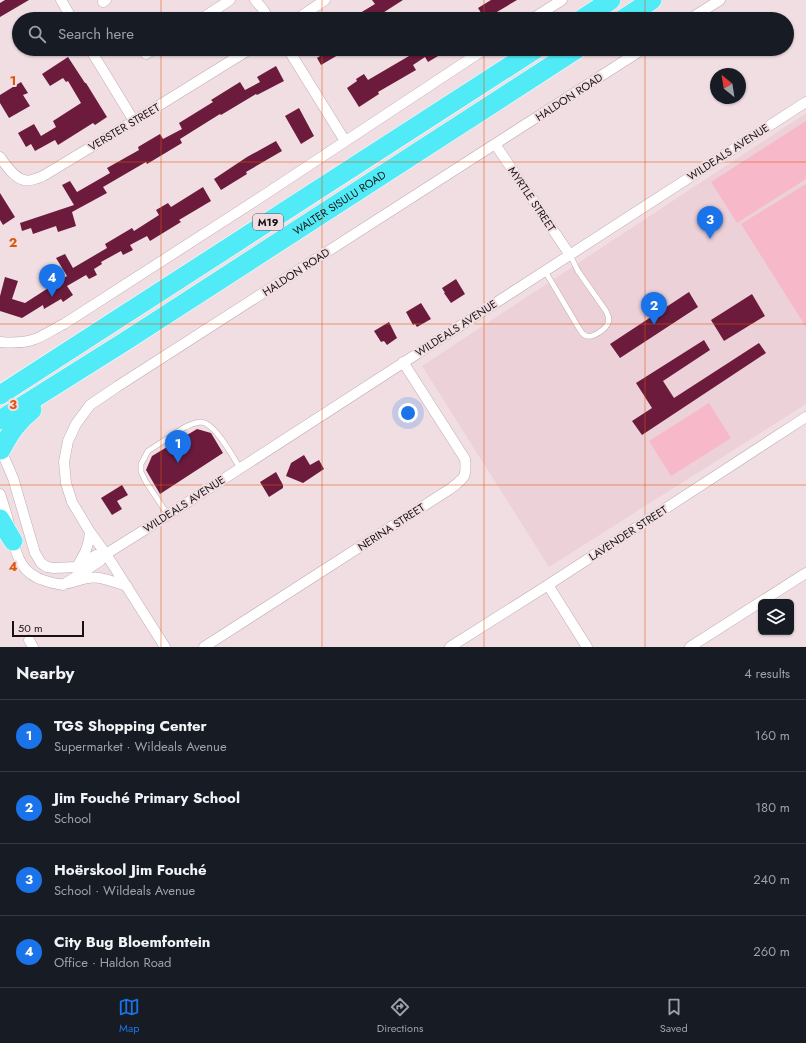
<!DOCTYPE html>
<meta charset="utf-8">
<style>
:root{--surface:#171b24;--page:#20242c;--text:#f1f3f6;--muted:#9ea1a6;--line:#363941;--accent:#1a73e8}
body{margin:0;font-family:Jost,sans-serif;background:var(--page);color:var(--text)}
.controls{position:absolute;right:12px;bottom:12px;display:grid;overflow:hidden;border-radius:6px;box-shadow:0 1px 3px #0004}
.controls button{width:36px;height:36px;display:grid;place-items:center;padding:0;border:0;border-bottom:1px solid var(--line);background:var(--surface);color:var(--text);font:20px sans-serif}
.compass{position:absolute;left:710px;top:68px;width:36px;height:36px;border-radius:50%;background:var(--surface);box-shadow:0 1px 3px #0004;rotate:330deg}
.scale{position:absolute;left:12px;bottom:10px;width:72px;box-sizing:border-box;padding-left:4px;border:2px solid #191214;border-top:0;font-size:11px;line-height:14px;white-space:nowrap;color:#191214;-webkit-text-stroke:3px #f1dee3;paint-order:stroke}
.you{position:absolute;left:408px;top:413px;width:14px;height:14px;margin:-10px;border:3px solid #fff;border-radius:50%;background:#1a73e8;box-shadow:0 0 0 6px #1a73e833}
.badge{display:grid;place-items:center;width:26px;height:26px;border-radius:50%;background:var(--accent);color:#fff;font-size:13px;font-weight:700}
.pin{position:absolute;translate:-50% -33px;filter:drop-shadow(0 1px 2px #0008)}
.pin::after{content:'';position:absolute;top:21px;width:14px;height:12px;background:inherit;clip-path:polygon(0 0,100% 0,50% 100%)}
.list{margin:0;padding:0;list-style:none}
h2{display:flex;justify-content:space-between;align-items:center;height:52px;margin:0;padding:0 16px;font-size:17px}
h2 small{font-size:13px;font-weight:400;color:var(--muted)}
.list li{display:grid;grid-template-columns:26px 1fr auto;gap:12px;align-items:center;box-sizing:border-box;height:72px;padding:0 16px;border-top:1px solid var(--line)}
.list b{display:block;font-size:15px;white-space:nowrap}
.list p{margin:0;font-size:13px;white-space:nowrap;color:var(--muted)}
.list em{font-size:13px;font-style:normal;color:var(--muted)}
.icon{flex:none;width:22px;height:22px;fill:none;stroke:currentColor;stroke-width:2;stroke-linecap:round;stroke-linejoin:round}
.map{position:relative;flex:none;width:806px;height:647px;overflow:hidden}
.search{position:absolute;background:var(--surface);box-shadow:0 1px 3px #0004;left:12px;right:12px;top:12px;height:44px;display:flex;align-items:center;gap:10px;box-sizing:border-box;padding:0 14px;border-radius:22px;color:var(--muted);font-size:15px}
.sheet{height:340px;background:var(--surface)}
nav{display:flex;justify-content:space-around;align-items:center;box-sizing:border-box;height:56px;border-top:1px solid var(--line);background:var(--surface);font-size:11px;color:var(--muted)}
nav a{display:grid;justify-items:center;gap:2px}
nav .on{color:var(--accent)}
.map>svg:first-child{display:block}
.built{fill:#edd1d8}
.grass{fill:#f7b8ca}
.building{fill:#6c1b3c}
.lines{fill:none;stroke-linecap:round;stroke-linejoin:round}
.lane-casing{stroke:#beabb0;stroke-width:6}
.street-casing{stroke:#beabb0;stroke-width:11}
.highway-casing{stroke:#fff;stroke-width:20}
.lane{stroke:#fff;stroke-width:5}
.street{stroke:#fff;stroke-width:10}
.highway{stroke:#50ebf7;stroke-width:19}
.grid{fill:none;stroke:#de550c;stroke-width:1;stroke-opacity:0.55}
.labels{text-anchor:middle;stroke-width:4;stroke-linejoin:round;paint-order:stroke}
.shield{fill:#f1dee3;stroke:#5a4f52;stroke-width:1}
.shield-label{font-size:10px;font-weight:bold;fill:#191214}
.street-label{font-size:11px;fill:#191214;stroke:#f1dee3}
.grid-label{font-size:13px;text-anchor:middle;font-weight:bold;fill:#de550c;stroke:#f1dee3;stroke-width:4;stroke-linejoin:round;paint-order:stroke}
</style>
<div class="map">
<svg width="806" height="647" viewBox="0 0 806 647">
<rect width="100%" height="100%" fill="#f1dee3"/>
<path class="built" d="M 806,113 L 806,404 L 549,567 L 422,366 Z"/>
<path class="grass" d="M 806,121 L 806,179 L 737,223 L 711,182 Z
M 806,184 L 806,327 L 741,224 Z
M 709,403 L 731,438 L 671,476 L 649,441 Z"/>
<path class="building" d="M 5,0 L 29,0 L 0,17 L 0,3 Z
M 372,0 L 403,0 L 378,16 L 379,19 L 350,19 L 375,4 Z
M 491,0 L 517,0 L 485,19 L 478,8 Z
M 320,49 L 334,49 L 338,55 L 321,65 L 317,58 L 323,54 Z
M 404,49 L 450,49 L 428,62 L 425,57 L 413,65 L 416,70 L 378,92 L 379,94 L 359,107 L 347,88 L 357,81 L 356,79 L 364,74 L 368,80 L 409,56 Z
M 68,57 L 85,83 L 86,83 L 107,117 L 95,125 L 93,123 L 58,145 L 55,140 L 35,151 L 31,144 L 26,147 L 18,133 L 34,124 L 41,136 L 56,127 L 53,121 L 81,103 L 68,81 L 66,82 L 63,78 L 50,86 L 42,74 Z
M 276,66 L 284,81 L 257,95 L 256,94 L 221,115 L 220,114 L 180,139 L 182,143 L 147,164 L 146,162 L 103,187 L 107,193 L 72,212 L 76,226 L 58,232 L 56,226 L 33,234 L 31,228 L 22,231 L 20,223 L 74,205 L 62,185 L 70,181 L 77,192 L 110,173 L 107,168 L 139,150 L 138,147 L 160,134 L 163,139 L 182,129 L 179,123 L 213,102 L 211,100 L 240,82 L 245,90 L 260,82 L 257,77 Z
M 21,82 L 28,93 L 23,95 L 30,106 L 9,118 L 0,103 L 0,95 Z
M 299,108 L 314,136 L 301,144 L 285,116 Z
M 276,141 L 282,151 L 246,172 L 247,174 L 221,190 L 214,179 L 247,157 Z
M 203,187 L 211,201 L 179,220 L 181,222 L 150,241 L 147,236 L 130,245 L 133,250 L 123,255 L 121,251 L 101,262 L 102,264 L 94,269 L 97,275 L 89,279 L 86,275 L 67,286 L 73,295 L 63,302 L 61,299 L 44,309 L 43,305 L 22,318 L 0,311 L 0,296 L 5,277 L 18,281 L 12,299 L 25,303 L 67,276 L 56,258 L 65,254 L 73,268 L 107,248 L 105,244 L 132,228 L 134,231 L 159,215 L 156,210 L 168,203 L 171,207 Z
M 0,193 L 15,217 L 3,225 L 0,220 Z
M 456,279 L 465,294 L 451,303 L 444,293 L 445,293 L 442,288 Z
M 689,292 L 698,307 L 620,358 L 610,344 Z
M 752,294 L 765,316 L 724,341 L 711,320 Z
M 421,303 L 431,319 L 417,327 L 415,324 L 413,325 L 406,312 Z
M 389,322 L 397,338 L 387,345 L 384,341 L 381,342 L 374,331 Z
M 704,340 L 710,350 L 663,381 L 674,398 L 759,343 L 766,353 L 642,435 L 632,421 L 652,408 L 636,383 Z
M 197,429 L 211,433 L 223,453 L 160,494 L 146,470 L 152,456 Z
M 304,455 L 310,465 L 319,460 L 324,469 L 303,483 L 286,476 L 291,463 Z
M 276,472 L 283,485 L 283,488 L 269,497 L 260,482 Z
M 122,485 L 128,495 L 117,501 L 122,509 L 112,515 L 101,498 Z"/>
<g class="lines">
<g class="lane-casing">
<path id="lane" d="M 545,271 L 580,330 C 582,333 584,336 587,336 C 593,338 606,329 608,323 C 610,319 608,315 606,311 L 578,271 L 570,255
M 168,515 L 146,482 L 141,472 L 141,464 L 148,451 L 185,427 C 190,425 196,422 201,422 C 215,423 233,457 240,468"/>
</g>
<g class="street-casing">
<path id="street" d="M 61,0 L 72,19
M 255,0 L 262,8 L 269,19
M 103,2 L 106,0
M 201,19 L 230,0
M 297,19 L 325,0
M 532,19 L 562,0
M 690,19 L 720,0
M 90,49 L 134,121
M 288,49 L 345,141
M 146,54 L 154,49
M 495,144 L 570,255
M 0,157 C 5,164 14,178 24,180 C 29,182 38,178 43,176 L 134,121 L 250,49
M 0,342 C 11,343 24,343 35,339 C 44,336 55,328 64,324 L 258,199 L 485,49
M 0,448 L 13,478 L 35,553 L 41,563 L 47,567 L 54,568 L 77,567 L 96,555 L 106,554
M 0,494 C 4,506 8,518 10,529 C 16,553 19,574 46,581 C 52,583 59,585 64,584 C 72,583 80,579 88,578 C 101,576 114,582 127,586
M 78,565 C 85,553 89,546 90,532
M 63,585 L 100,561 L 106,554 L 168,515 L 806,102
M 548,585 L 587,647
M 29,640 L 33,647
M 165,647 L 106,554 L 90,532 L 72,502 L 66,483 L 64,462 L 68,441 L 76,424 L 90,405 L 118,386 L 643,49
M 204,647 L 450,489 C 464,478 467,478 465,459 L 403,362
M 450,647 L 548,585 L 806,417
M 690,647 L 806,573"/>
</g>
<g class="highway-casing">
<g id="highway">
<path d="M 582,19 L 611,0"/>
<path d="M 623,19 L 652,0"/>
<path d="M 0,395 L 536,49"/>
<path id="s1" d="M 0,420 L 124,342 L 577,49"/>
<path d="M 1,450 C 10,433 17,422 32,410"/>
<path d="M 0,519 L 13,541"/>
</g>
</g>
<use href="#lane" class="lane"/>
<use href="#street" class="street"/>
<use href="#highway" class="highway"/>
</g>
<path class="grid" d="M 161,0 L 161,19M 322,0 L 322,19M 484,0 L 484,19M 645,0 L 645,19M 161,49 L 161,647M 322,49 L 322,647M 484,49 L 484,647M 645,49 L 645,647M 0,162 L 806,162M 0,324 L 806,324M 0,485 L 806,485"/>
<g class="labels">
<rect class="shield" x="253" y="214" width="30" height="16" rx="3"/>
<g class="shield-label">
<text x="268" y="226">M19</text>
</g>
<g class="street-label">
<text transform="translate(569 97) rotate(-33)" y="4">HALDON ROAD</text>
<text transform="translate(124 127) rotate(-31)" y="4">VERSTER STREET</text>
<text transform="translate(728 152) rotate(-33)" y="4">WILDEALS AVENUE</text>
<text transform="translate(532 199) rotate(56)" y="4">MYRTLE STREET</text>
<text dy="4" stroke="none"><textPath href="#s1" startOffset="403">WALTER SISULU ROAD</textPath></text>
<text transform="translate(296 272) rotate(-33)" y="4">HALDON ROAD</text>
<text transform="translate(456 328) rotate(-33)" y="4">WILDEALS AVENUE</text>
<text transform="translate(184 504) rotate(-33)" y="4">WILDEALS AVENUE</text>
<text transform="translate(391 527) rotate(-33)" y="4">NERINA STREET</text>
<text transform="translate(628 533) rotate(-33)" y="4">LAVENDER STREET</text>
</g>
</g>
<g class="grid-label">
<text x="13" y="85">1</text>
<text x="13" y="247">2</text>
<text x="13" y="409">3</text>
<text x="13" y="571">4</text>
</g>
</svg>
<div class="controls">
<button><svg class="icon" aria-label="layers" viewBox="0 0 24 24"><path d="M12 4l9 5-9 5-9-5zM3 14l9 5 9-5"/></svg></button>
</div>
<svg class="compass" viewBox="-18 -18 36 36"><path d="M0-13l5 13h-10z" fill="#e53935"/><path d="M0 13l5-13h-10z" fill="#9ea1a6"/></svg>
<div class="scale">50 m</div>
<div class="you"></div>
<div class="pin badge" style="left:178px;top:463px">1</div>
<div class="pin badge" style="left:654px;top:325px">2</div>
<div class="pin badge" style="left:710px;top:239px">3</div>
<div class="pin badge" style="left:52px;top:297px">4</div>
<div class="search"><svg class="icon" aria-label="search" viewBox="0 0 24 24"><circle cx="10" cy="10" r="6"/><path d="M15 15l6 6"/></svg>Search here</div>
</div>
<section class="sheet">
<h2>Nearby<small>4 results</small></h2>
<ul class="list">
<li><span class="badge">1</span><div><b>TGS Shopping Center</b><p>Supermarket · Wildeals Avenue</p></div><em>160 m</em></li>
<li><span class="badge">2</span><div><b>Jim Fouché Primary School</b><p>School</p></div><em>180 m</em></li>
<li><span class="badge">3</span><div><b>Hoërskool Jim Fouché</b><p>School · Wildeals Avenue</p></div><em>240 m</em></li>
<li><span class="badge">4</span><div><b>City Bug Bloemfontein</b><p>Office · Haldon Road</p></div><em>260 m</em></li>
</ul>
</section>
<nav>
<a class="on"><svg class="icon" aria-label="map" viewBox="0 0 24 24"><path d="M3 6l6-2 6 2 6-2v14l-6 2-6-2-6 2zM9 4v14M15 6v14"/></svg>Map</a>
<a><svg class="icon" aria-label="directions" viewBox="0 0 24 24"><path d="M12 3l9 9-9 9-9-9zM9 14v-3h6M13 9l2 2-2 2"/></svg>Directions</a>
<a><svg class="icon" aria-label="saved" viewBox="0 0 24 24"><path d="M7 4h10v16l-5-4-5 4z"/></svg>Saved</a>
</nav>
